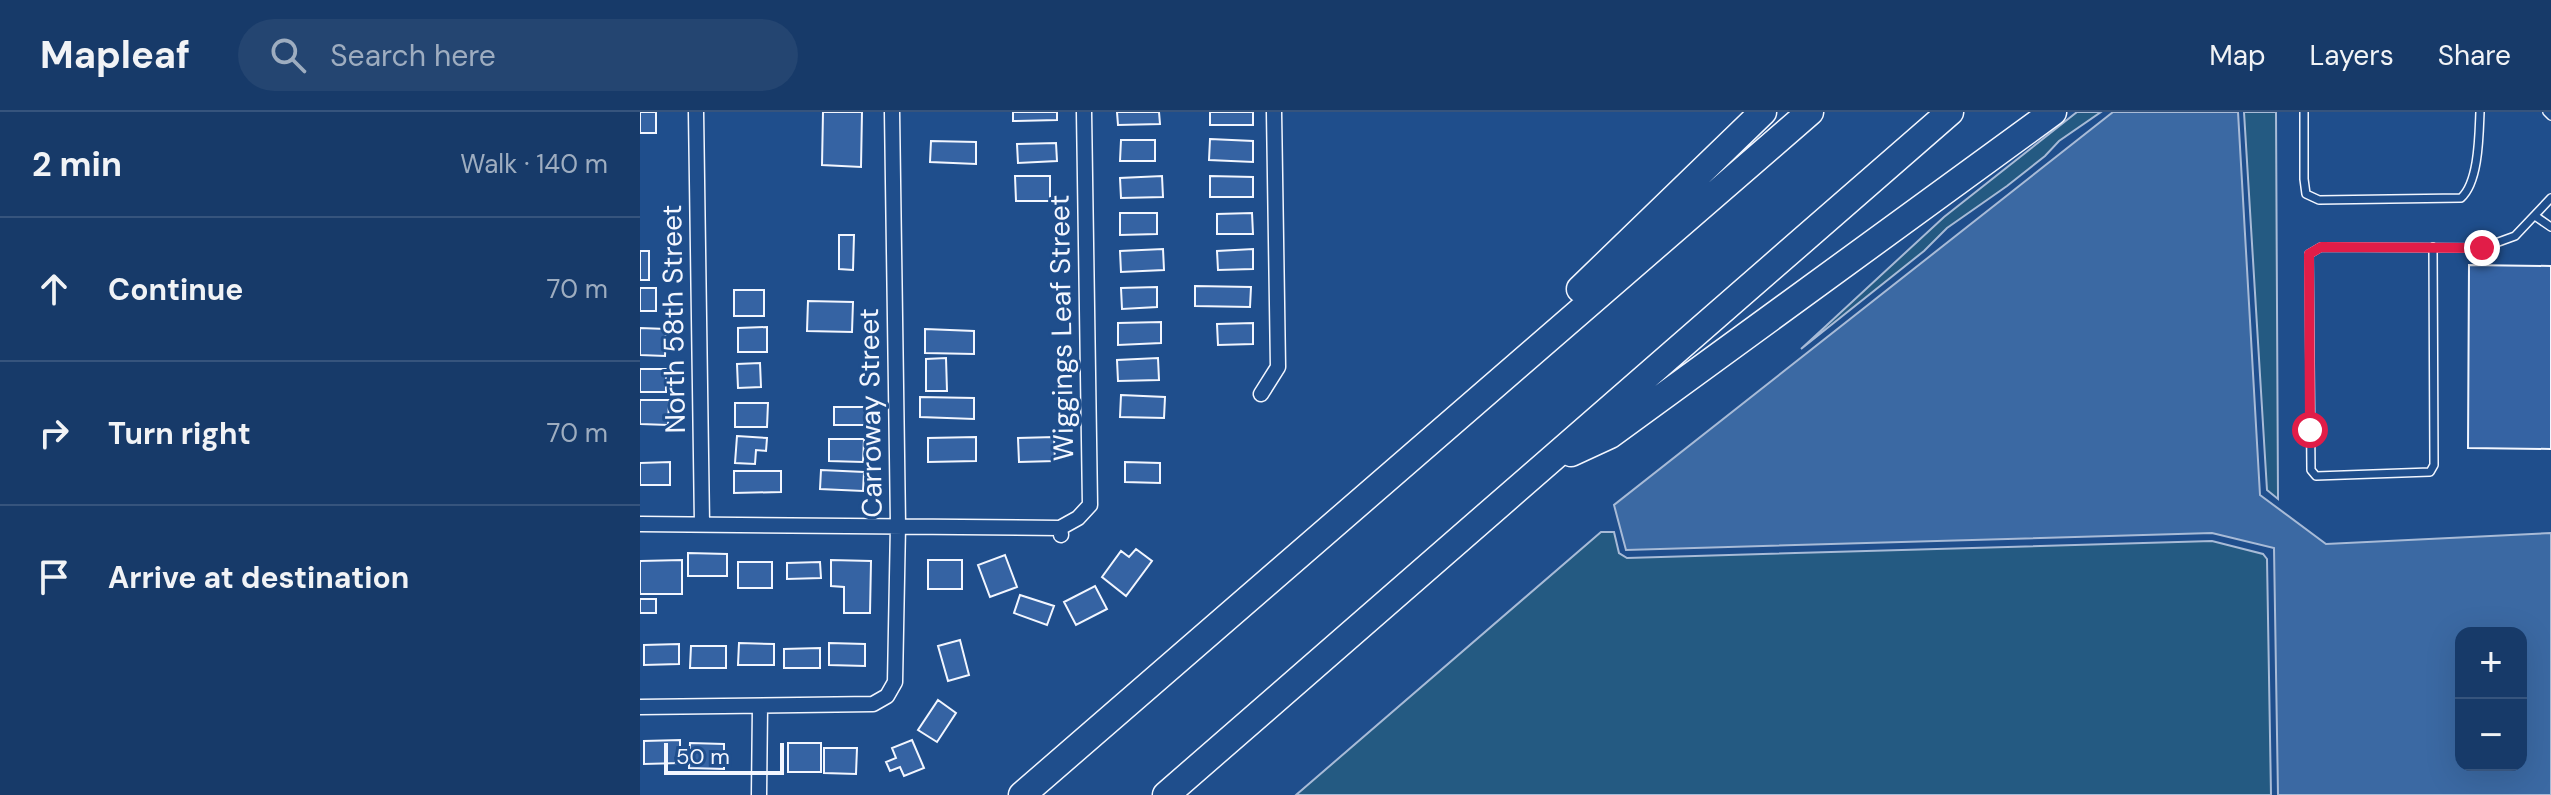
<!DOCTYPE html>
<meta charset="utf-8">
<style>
:root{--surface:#173a69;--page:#244571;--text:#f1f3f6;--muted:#9eadc0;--line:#36547d}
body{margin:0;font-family:"DM Sans",sans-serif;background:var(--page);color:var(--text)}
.controls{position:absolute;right:24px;bottom:24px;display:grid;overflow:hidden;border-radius:16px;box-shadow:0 8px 32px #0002}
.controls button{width:72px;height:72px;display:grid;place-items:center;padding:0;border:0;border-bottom:2px solid var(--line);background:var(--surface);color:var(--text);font:40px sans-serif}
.scale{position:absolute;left:24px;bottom:20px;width:120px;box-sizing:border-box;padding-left:8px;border:4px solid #f2f6ff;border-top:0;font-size:22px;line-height:28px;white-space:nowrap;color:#f2f6ff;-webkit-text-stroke:6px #1f4e8c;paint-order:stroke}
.stop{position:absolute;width:24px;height:24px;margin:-18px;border:6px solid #e11d48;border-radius:50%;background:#fff}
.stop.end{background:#e11d48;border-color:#fff;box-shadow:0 2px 8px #0008}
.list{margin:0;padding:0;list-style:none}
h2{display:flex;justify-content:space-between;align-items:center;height:104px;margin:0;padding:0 32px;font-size:34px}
h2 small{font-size:26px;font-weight:400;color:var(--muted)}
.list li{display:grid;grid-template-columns:52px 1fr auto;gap:24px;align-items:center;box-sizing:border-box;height:144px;padding:0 32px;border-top:2px solid var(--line)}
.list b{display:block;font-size:30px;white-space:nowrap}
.list em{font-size:26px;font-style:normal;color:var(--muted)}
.icon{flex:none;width:44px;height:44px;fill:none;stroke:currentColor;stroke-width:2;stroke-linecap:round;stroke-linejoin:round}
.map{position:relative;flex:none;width:1911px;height:683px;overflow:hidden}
header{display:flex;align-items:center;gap:48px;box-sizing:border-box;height:112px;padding:0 40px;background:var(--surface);border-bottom:2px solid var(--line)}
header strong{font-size:38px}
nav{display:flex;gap:44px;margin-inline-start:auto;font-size:28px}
.search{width:560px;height:72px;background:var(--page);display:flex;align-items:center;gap:20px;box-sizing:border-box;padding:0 28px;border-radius:44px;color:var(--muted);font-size:30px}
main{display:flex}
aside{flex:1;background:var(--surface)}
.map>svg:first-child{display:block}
.green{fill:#245a82;stroke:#a8bbd7;stroke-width:2}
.water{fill:#3b69a3;stroke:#a8bbd7;stroke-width:2;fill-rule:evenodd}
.building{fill:#3563a3;stroke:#f2f6ff;stroke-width:2}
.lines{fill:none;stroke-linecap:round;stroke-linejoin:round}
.service-casing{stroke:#f2f6ff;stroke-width:10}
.minor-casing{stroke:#f2f6ff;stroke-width:17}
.motorway-casing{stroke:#f2f6ff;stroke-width:29}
.service{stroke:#1f4e8c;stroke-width:7}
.minor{stroke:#1f4e8c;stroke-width:14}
.motorway{stroke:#1f4e8c;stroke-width:26}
.route{stroke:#e11d48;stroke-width:10}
.labels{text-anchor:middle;stroke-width:6;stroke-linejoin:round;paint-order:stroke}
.street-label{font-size:28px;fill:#f2f6ff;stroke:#1f4e8c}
</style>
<header>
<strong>Mapleaf</strong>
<div class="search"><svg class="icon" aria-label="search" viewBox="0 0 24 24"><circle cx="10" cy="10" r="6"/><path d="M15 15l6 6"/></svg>Search here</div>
<nav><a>Map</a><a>Layers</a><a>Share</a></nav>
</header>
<main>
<aside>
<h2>2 min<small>Walk · 140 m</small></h2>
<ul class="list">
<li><svg class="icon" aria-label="ahead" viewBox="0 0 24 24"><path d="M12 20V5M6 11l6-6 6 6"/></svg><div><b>Continue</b></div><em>70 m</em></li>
<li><svg class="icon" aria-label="right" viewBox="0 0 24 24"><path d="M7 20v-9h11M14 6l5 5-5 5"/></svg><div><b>Turn right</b></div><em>70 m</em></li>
<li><svg class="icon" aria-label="arrive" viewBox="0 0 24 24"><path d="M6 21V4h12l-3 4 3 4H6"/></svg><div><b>Arrive at destination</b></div></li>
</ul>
</aside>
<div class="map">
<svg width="1911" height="683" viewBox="0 0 1911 683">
<rect width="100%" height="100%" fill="#1f4e8c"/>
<path class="green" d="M 1437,0 L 1461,0 L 1419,29 L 1405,44 L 1367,74 L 1307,116 L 1284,139 L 1161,237 L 1304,105 Z
M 1604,0 L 1636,0 L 1638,387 L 1627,378 Z
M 961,420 L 974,420 L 979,441 L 987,446 L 1572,429 L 1623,442 L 1627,447 L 1631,683 L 656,683 Z"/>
<path class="water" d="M 1473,0 L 1598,0 L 1620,383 L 1686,432 L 1911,421 L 1911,683 L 1638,683 L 1634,436 L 1572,421 L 986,438 L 974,393 ZM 1821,521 L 1881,521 L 1881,653 L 1821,653 Z"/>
<path class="building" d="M 0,0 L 16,0 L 16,21 L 0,21 Z
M 183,0 L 222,0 L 221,55 L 182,53 Z
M 373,0 L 417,0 L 417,8 L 373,9 Z
M 477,0 L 519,0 L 520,12 L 478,13 Z
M 570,0 L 613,0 L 613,13 L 570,13 Z
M 570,27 L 613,29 L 613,50 L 569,48 Z
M 481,28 L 515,28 L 515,49 L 480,49 Z
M 291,29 L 336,30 L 336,52 L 290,50 Z
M 416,31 L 417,49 L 378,51 L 377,32 Z
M 375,64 L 410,64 L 410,89 L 376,89 Z
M 522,64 L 523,85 L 481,86 L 480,66 Z
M 570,64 L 613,65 L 613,85 L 570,85 Z
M 480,101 L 517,101 L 517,122 L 480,123 Z
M 612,101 L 613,122 L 577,122 L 577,102 Z
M 199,123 L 214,123 L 213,158 L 199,157 Z
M 523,137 L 524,158 L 481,160 L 480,139 Z
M 613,137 L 613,157 L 578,158 L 577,139 Z
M 0,139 L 9,139 L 9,168 L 0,168 Z
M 1829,153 L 1911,154 L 1911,337 L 1828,336 Z
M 555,174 L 611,175 L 610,195 L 555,194 Z
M 517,175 L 517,195 L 482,197 L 481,176 Z
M 0,176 L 16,176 L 16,199 L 0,199 Z
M 94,178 L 124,178 L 124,204 L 94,204 Z
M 168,189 L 213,190 L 212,220 L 167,219 Z
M 521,210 L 521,231 L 478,233 L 478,211 Z
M 613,211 L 613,232 L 578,233 L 577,212 Z
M 127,215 L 127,240 L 98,240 L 98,216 Z
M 0,216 L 26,217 L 25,244 L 0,243 Z
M 285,217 L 334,219 L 334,242 L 285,241 Z
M 306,246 L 307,279 L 286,279 L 286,247 Z
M 518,246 L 519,268 L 478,269 L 477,248 Z
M 120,251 L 121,275 L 98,276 L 97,252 Z
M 0,257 L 26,257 L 26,280 L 0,280 Z
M 481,283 L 525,285 L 524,306 L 480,305 Z
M 280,285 L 334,286 L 334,307 L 280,305 Z
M 0,288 L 29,288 L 28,313 L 0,312 Z
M 95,291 L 128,291 L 127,315 L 95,315 Z
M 194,295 L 226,295 L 226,313 L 194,313 Z
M 97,324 L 127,326 L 126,339 L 116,338 L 115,352 L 95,351 Z
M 336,325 L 336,349 L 288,350 L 288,326 Z
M 414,325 L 415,349 L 379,350 L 378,326 Z
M 189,327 L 224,327 L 223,350 L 189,349 Z
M 30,350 L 30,373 L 0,373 L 0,351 Z
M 485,350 L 520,351 L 520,371 L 485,370 Z
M 181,358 L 224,360 L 223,379 L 180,377 Z
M 94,359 L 141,359 L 141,380 L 94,381 Z
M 496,437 L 512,449 L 486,484 L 462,465 L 481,439 L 489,445 Z
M 48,441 L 87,442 L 87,464 L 48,464 Z
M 365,443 L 377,475 L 350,485 L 338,453 Z
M 42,448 L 42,482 L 0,482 L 0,449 Z
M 191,448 L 231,449 L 230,501 L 204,501 L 204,475 L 191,474 Z
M 288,448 L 322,448 L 322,477 L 288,477 Z
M 98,450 L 132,450 L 132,476 L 98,476 Z
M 180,450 L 181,466 L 147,467 L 147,451 Z
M 455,474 L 467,497 L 436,513 L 424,490 Z
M 380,483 L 414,494 L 407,513 L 374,501 Z
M 0,487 L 16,487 L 16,501 L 0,501 Z
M 320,528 L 329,563 L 308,569 L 298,534 Z
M 99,531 L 134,532 L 134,553 L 98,553 Z
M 189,531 L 225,532 L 225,554 L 189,553 Z
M 39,532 L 39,552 L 4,553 L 4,533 Z
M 51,534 L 86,534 L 86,556 L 50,556 Z
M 180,536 L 180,556 L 144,556 L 144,537 Z
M 298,588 L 316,601 L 297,630 L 278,618 Z
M 40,628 L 40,651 L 4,652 L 4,629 Z
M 272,628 L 284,656 L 264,664 L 260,655 L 250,659 L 246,650 L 256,646 L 252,636 Z
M 50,631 L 84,632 L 84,657 L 49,656 Z
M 148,631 L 181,631 L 181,660 L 148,660 Z
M 184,636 L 217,636 L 216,662 L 184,661 Z"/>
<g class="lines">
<g class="service-casing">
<path id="service" d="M 1664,0 L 1664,67 L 1666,82 L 1679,88 L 1821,86 C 1839,70 1839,23 1840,0
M 1907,0 L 1911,4
M 1895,104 L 1911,115
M 1793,135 L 1794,353 L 1790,360 L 1676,364 L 1671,358 L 1669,142 L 1681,135 L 1842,136 L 1875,124 L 1911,86"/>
</g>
<g class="minor-casing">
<path id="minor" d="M 56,0 L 62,412
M 621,282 L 638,255 L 634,0
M 0,412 L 420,416 L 421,423
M 420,416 L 438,406 L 450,393 L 444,0
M 0,595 L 233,592 L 247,584 L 255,570 L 258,413 L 252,0
M 119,683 L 120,594"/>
</g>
<g class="motorway-casing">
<path id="motorway" d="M 940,177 L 1123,0
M 931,341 L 970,323 L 1413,0
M 382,683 L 1170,0
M 526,683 L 1310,0"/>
</g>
<use href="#service" class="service"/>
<use href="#minor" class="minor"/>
<use href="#motorway" class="motorway"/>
</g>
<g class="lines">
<path class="route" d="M 1670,318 L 1669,142 L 1681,135 L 1842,136"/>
</g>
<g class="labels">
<g class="street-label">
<text transform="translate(33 207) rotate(-91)" y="10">North 58th Street</text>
<text transform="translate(421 216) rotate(-91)" y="10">Wiggings Leaf Street</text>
<text transform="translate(230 301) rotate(-91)" y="10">Carroway Street</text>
</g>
</g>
</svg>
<div class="controls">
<button>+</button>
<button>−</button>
</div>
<div class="scale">50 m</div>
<div class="stop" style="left:1670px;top:318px"></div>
<div class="stop end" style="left:1842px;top:136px"></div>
</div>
</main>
